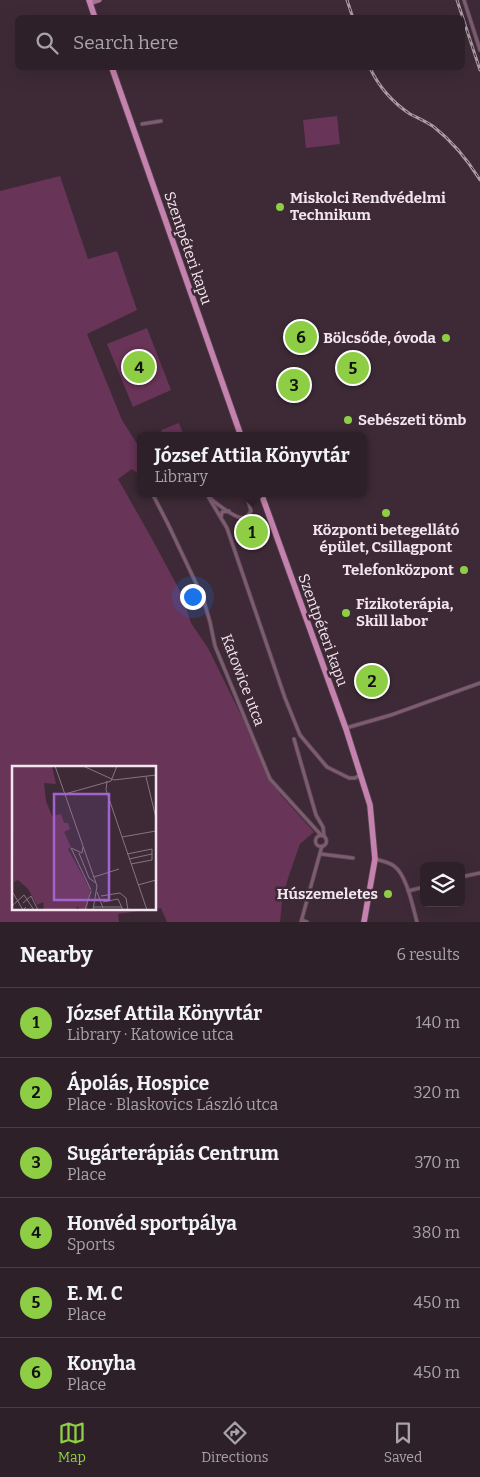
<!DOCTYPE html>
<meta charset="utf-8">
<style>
:root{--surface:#2e2028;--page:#3a2d34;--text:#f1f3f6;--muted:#a7a3a8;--line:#493e45;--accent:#8dce44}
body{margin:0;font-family:Bitter,serif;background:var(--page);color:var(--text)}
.controls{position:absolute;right:15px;bottom:15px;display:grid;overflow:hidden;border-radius:8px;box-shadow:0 5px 20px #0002}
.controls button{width:45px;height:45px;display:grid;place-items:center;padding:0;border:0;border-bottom:1px solid var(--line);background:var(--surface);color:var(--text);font:25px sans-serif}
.you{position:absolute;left:192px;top:596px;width:18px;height:18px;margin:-12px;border:4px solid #fff;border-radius:50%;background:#1a73e8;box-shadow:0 0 0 8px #1a73e833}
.badge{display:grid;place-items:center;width:32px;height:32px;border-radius:50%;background:var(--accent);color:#111;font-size:16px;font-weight:700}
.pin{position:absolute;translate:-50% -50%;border:2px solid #fff;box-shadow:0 1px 5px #0006}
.popup{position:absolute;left:137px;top:432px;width:230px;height:65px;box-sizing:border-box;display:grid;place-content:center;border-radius:8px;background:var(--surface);filter:drop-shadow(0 1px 4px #0005);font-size:16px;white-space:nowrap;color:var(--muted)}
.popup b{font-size:19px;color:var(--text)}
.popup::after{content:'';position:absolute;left:50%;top:100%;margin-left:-10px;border:10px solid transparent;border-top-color:var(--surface)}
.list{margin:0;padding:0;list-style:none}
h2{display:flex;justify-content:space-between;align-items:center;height:65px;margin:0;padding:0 20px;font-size:21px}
h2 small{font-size:16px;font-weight:400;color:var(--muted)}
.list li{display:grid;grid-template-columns:32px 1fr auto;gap:15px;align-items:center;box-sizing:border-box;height:70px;padding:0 20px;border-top:1px solid var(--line)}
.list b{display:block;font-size:19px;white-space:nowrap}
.list p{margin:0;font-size:16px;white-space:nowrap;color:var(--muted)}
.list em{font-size:16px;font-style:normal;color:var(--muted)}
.icon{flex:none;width:28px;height:28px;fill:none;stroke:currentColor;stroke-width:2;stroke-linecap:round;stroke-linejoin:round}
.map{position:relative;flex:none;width:480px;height:922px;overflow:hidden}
.search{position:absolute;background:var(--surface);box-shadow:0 5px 20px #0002;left:15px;right:15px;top:15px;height:55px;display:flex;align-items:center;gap:12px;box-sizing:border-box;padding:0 18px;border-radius:8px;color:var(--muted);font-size:19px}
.sheet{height:485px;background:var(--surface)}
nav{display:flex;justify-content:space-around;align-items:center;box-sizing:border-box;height:70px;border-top:1px solid var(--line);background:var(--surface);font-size:14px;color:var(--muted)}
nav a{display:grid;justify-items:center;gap:2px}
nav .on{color:var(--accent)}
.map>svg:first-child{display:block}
.green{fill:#683457;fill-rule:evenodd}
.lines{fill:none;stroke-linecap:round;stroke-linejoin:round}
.street-casing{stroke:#5a4853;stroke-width:4.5}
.secondary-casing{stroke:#5a4853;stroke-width:6}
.primary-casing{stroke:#5a4853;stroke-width:7}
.street{stroke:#7d5b70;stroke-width:3}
.secondary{stroke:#a67193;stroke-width:5}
.primary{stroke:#c682ae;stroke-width:5.5}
.rail-casing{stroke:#ab9ba5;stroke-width:3}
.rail{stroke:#3d2a36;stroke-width:1;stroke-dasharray:4;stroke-linecap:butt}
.poi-dot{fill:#8dce44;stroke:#3d2a36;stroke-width:2}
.labels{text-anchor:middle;stroke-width:5;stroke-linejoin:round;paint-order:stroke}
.poi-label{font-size:15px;font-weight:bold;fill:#f2e5ed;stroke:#3d2a36;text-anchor:start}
.street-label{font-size:15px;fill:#f2e5ed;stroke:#3d2a36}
.inset-road{fill:none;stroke:#85757f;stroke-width:1}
.view{fill:#9f64cd;fill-opacity:0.15;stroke:#9f64cd;stroke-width:2.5}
.inset-edge{fill:none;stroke:#f2e5ed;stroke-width:2.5}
</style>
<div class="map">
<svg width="480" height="922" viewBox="0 0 480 922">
<rect width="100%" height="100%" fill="#3d2a36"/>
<path class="green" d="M 337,116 L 340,144 L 306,148 L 303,120 Z
M 60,176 L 88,259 L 117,251 L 137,310 L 87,334 L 122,420 L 141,450 L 141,464 L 137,473 L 132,469 L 118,479 L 151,537 L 181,593 L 191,623 L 208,648 L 280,794 L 314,832 L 300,844 L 288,878 L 282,902 L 280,922 L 167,922 L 161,908 L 118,914 L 119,922 L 0,922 L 0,191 ZM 14,767 L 155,767 L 155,908 L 14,908 Z
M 147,328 L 171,390 L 133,407 L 107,344 Z
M 179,423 L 183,434 L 177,436 L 163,436 L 161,430 Z"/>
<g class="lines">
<g class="street-casing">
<path id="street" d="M 464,0 L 480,50
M 142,124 L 161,121
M 152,493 L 168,524 L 203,598 L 210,622 L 215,646 L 270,779 L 321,835
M 205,493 C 211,500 233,517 242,518 C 247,518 249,514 251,511 L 246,493
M 209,498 L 227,528 L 285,698 L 300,735 L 327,767 L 349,778 L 355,778 L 360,775
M 221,518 L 222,512 L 229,511
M 346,728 L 391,715 L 480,683
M 294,739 L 316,815 L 323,827 L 324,836
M315.5 841a5.5 5.5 0 1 1 11 0a5.5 5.5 0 1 1-11 0Z
M 321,854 L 353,858
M 375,859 C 382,861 389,862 394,866 C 407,875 413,908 417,922
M 461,877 L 480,873
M 408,891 L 424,887
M 302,920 L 307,922
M 301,922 L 322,846"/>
</g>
<g class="secondary-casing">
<path id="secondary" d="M 90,3 L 99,0"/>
</g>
<g class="primary-casing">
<path id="primary" d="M 89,0 L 95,18
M 112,68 L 241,436
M 261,493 L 346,729 L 370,805 L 375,859 L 364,922"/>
</g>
<use href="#street" class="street"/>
<use href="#secondary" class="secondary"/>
<use href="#primary" class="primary"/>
<g class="rail-casing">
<path id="rail" d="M 347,0 L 353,18
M 457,0 L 480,70
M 370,68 C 379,87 392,102 410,114 C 418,118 427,122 434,127 C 453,142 467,159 480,180"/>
</g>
<use href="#rail" class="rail"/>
</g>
<g class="poi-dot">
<circle cx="280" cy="207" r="5"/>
<circle cx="446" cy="338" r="5"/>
<circle cx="348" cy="420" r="5"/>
<circle cx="386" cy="513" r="5"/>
<circle cx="464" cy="570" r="5"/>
<circle cx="346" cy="613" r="5"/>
<circle cx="388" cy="894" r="5"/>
</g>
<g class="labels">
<g class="poi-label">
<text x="290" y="203">Miskolci Rendvédelmi<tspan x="290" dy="17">Technikum</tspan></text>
<text x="436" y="343" text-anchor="end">Bölcsőde, óvoda</text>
<text x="358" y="425">Sebészeti tömb</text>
<text x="386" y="535" text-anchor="middle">Központi betegellátó<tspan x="386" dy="17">épület, Csillagpont</tspan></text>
<text x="454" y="575" text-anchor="end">Telefonközpont</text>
<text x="356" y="609">Fizikoterápia,<tspan x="356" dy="17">Skill labor</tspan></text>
<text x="378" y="899" text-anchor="end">Húszemeletes</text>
</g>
<g class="street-label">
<text transform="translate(188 248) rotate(71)" y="5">Szentpéteri kapu</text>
<text transform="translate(323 630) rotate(70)" y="5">Szentpéteri kapu</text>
<text transform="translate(243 680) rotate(69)" y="5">Katowice utca</text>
</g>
</g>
<g transform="translate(12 766)">
<rect width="144" height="144" fill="#3d2a36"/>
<path d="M 0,0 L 40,0 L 44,18 L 32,17 L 34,35 L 40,50 L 49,48 L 52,57 L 56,57 L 58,63 L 52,66 L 59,81 L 56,83 L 78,123 L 75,143 L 67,144 L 66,140 L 63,144 L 32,144 L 31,136 L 25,139 L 16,123 L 6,114 L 2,116 Z" fill="#683457"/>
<path class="inset-road" d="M 43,0 L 85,120 L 81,144M 71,0 L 102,14 L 144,9M 134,11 L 144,52M 95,15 L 94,24 L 135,144M 53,28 L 99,15 L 105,0M 110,71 L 144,65M 71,81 L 70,87 L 59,82 L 79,124M 67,87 L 77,112 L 84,117M 115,88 L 140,83 L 140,94 L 119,98M 117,93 L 140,88M 82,111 L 107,103M 126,119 L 144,114M 85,126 L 91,142M 1,127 L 11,144 L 14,141M 89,130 L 108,127 L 114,132 L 116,144M 91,136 L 106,133 L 111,144M 11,137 L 19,130 L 26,144M 0,140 L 12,129 L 22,144M 82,141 L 110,141M 73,144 L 79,125"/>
<path class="view" d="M 42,28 L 97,28 L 97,134 L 42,134 Z"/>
<rect width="144" height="144" class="inset-edge"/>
</g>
</svg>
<div class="controls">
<button><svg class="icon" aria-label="layers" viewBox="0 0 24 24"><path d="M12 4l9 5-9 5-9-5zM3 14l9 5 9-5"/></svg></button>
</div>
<div class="you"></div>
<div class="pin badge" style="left:252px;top:532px">1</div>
<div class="popup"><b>József Attila Könyvtár</b>Library</div>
<div class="pin badge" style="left:372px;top:681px">2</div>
<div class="pin badge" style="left:294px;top:385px">3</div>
<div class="pin badge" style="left:139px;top:367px">4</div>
<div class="pin badge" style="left:353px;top:368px">5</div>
<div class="pin badge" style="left:301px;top:337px">6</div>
<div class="search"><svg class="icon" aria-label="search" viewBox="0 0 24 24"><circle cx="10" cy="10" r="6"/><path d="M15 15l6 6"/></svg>Search here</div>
</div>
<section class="sheet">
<h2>Nearby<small>6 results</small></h2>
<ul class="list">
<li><span class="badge">1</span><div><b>József Attila Könyvtár</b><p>Library · Katowice utca</p></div><em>140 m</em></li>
<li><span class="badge">2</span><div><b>Ápolás, Hospice</b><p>Place · Blaskovics László utca</p></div><em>320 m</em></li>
<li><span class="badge">3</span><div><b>Sugárterápiás Centrum</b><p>Place</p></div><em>370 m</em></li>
<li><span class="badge">4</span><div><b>Honvéd sportpálya</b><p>Sports</p></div><em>380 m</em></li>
<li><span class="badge">5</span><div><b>E. M. C</b><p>Place</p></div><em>450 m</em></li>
<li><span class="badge">6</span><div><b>Konyha</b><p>Place</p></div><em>450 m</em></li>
</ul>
</section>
<nav>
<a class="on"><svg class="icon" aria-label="map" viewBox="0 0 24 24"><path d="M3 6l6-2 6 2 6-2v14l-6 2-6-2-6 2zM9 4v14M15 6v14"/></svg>Map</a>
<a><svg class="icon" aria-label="directions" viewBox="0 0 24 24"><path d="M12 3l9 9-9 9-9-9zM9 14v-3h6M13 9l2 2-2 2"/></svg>Directions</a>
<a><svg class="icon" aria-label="saved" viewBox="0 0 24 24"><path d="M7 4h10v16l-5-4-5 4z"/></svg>Saved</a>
</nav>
